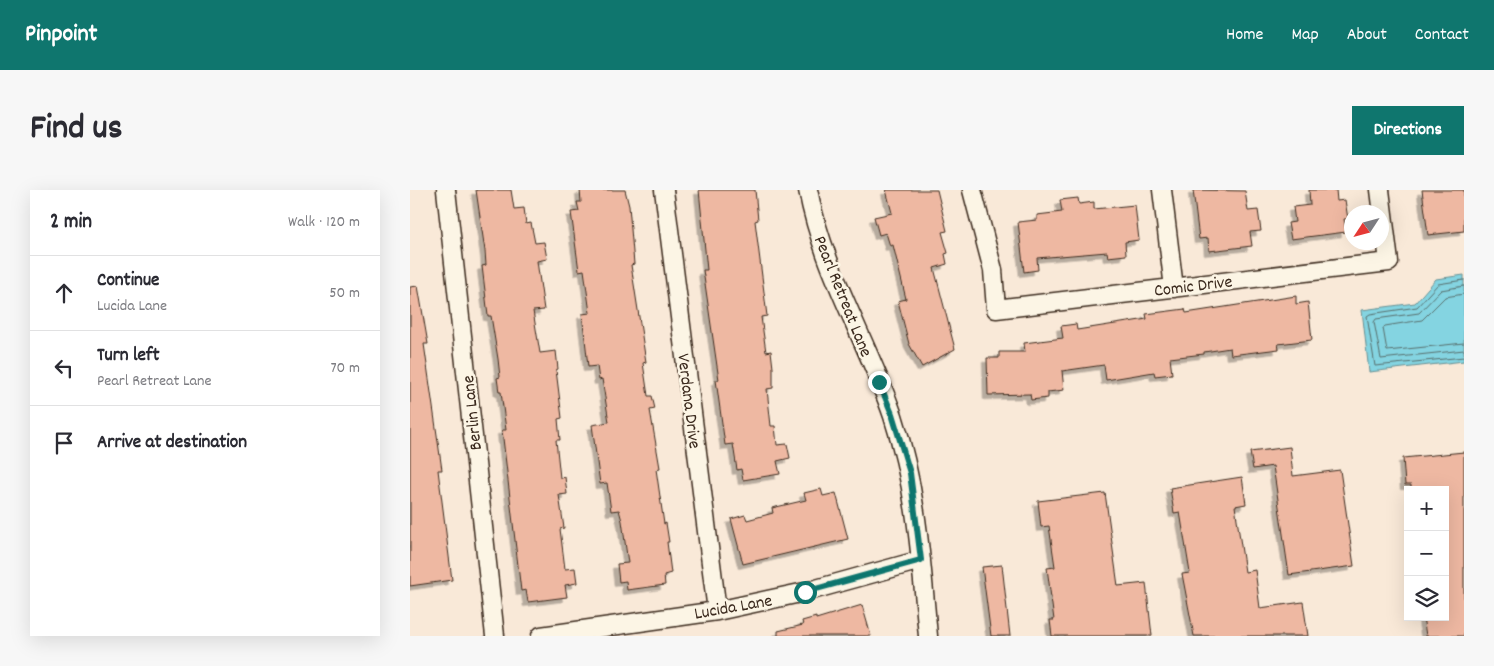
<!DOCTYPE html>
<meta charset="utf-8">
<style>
:root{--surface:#fff;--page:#f7f7f7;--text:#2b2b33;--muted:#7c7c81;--line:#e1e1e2;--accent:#0f766e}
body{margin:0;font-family:Dekko,sans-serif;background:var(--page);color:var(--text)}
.controls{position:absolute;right:15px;bottom:15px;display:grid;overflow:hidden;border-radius:0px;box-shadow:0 5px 20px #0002}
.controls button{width:45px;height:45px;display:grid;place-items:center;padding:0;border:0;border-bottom:1px solid var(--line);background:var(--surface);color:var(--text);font:25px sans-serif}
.compass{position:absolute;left:934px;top:15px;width:45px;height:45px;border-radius:50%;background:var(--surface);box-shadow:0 5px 20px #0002;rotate:234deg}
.stop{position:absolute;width:15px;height:15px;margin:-11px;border:4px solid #0f766e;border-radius:50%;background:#fff}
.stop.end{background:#0f766e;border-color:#fff;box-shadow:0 1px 5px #0008}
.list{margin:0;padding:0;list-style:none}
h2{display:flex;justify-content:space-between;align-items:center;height:65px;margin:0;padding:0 20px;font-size:21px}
h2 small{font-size:16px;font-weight:400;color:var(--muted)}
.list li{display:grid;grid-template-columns:32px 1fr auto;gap:15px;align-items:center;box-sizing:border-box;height:75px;padding:0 20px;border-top:1px solid var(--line)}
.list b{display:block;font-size:19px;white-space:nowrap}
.list p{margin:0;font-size:16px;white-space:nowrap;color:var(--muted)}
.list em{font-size:16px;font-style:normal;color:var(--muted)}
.icon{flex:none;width:28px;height:28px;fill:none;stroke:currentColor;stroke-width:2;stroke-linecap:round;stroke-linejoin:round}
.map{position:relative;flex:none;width:1054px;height:446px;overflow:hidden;border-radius:0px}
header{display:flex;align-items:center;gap:30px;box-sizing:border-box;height:70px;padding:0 25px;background:var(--accent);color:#fff}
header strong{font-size:24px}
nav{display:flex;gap:28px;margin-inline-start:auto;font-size:18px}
.intro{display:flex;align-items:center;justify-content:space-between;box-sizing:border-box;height:120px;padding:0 30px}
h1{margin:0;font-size:35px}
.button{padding:12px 22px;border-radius:0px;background:var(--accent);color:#fff;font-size:18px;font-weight:700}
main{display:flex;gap:30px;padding:0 30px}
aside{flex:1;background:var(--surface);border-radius:0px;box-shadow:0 5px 20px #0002}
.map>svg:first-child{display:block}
.water{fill:#84d4e1;stroke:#679093}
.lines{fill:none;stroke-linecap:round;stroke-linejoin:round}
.shore{stroke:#586e6c;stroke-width:1}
.building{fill:#eeb8a2;stroke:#3b2a1e;filter:url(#shadow)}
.minor-casing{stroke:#3b2a1e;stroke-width:21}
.minor{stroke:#fcf5e5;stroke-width:18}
.route{stroke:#0f766e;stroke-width:6}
.labels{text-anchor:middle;stroke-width:5;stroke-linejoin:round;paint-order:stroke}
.street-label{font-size:18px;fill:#3b2a1e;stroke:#fcf5e5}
</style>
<header>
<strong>Pinpoint</strong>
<nav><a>Home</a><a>Map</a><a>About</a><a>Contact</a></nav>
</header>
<div class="intro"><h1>Find us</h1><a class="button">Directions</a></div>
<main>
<aside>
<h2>2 min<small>Walk · 120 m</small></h2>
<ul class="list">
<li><svg class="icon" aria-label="ahead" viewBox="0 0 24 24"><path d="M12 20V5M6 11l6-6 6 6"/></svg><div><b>Continue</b><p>Lucida Lane</p></div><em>50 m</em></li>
<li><svg class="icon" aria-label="left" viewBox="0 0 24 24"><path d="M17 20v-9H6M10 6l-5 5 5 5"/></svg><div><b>Turn left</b><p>Pearl Retreat Lane</p></div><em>70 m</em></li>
<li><svg class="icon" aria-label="arrive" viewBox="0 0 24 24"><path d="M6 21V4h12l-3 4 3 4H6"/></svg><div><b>Arrive at destination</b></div></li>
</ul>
</aside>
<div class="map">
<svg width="1054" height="446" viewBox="0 0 1054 446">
<defs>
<filter id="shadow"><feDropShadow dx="-4.5" dy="4.5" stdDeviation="0" flood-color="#0004"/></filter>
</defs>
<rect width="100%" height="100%" fill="#f9e9d8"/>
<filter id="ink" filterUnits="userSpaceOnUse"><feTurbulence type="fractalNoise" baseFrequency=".02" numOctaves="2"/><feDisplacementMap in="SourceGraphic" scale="10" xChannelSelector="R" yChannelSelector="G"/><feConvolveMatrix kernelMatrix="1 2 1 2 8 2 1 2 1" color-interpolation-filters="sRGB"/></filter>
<g filter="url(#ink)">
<path class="water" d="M 1054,85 L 1054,171 L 959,182 L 952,120 L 1005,113 L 1026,89 Z"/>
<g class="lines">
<path class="shore" d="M 1054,90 L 1028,94 L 1007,117 L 960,124 L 957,126 L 965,176 L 1054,167
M 1054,96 L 1031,100 L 1009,123 L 966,129 L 964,132 L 971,169 L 1054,160
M 1054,104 L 1035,107 L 1012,130 L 975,136 L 973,138 L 977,161 L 1054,153"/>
</g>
<path class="building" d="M 66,0 L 101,0 L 104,19 L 114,18 L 116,34 L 121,33 L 125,53 L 134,52 L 137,69 L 127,71 L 134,120 L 123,121 L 130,163 L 146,161 L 148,179 L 146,180 L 152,228 L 148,229 L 150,250 L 146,250 L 150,288 L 155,287 L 157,304 L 149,305 L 154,338 L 150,339 L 155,379 L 165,378 L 167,393 L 155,395 L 157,407 L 118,412 L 116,400 L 111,401 L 92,240 L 96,240 L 91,202 L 89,202 L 87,188 L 90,187 L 88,169 L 81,126 L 78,126 L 72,76 L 76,75 L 75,61 Z
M 170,0 L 215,0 L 219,16 L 224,74 L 221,75 L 236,172 L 233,173 L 238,206 L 242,206 L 245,219 L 240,220 L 250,278 L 246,279 L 254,334 L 256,333 L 259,352 L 257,352 L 261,383 L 254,385 L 255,395 L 217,400 L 216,391 L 209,392 L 207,374 L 218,373 L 212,331 L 209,320 L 201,321 L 197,293 L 190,294 L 182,235 L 199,232 L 192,189 L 189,190 L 187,176 L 178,177 L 176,158 L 172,124 L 180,123 L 174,80 L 169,81 L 161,22 L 169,21 L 167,12 L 171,12 Z
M 289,0 L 345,0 L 348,30 L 345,31 L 357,126 L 351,127 L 356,162 L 361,161 L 363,178 L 363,198 L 357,199 L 361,236 L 365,236 L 367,255 L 377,254 L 380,268 L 367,271 L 370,284 L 333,290 L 331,279 L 327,280 L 323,254 L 315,255 L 306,190 L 309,190 L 293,80 L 297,80 Z
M 476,0 L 527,0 L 537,41 L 532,42 L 538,63 L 535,64 L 537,74 L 524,78 L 545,159 L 512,177 L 499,154 L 488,111 L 496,109 L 483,55 L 480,56 L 476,43 L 469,45 L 464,27 L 482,23 Z
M 783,0 L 835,1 L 838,21 L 848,20 L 851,41 L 840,42 L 842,56 L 799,61 L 798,48 L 789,49 Z
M 899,0 L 926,0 L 927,11 L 935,10 L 938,29 L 934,29 L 936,42 L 881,49 L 878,33 L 885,32 L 883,17 L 900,15 Z
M 1012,0 L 1054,0 L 1054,41 L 1018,45 Z
M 668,8 L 669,14 L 684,12 L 684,19 L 725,15 L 729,50 L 715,52 L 716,65 L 698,67 L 697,62 L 627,68 L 628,80 L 614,82 L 608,32 L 627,30 L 627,25 L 652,22 L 650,10 Z
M 8,96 L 18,154 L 14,154 L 32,280 L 28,280 L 42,390 L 0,396 L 0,97 Z
M 886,106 L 886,114 L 898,112 L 902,150 L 868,154 L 869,159 L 821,165 L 820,158 L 794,162 L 794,164 L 760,168 L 762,184 L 745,186 L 744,182 L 696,190 L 694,175 L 652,181 L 654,200 L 638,202 L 638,208 L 621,210 L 620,204 L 578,205 L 577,168 L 589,168 L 589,162 L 615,162 L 614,153 L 653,148 L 651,136 L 666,134 L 667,140 L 737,129 L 736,124 L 775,119 L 776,123 Z
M 880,257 L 883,286 L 930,280 L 944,376 L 879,385 L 863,276 L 843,279 L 840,262 Z
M 1054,262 L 1054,446 L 1016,446 L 1013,427 L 1035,427 L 1035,300 L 1001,300 L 1001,295 L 995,295 L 993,268 Z
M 832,287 L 836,314 L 825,316 L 835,382 L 845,380 L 850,418 L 893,412 L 898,446 L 784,446 L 772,384 L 780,383 L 770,322 L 764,323 L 760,298 Z
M 411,299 L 413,306 L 426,303 L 438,349 L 333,374 L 321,329 L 335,325 L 337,330 L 363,323 L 362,318 L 396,310 L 394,303 Z
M 695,303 L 708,396 L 736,393 L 742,446 L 642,446 L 640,430 L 644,430 L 637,378 L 645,377 L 639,336 L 631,337 L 628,311 Z
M 592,375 L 600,446 L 581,446 L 572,377 Z
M 452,415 L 461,446 L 368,446 L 368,441 L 393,435 L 392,431 L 406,427 L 406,429 Z"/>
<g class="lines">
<g class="minor-casing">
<path id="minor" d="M 36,0 L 85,446
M 254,0 L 307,421
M 398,0 C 413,80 457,150 483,226 C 507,299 511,371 518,446
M 562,0 L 583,80 L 586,119 L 979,72 L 970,0
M 752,0 L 764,98
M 131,446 L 307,421 L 395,402 L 511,370"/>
</g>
<use href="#minor" class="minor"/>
</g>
</g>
<g class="lines" filter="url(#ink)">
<path class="route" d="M 395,402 L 511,370 L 500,283 L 482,224 L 469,192"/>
</g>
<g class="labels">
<g class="street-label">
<text transform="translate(783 95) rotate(-7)" y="6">Comic Drive</text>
<text transform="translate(434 106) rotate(68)" y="6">Pearl Retreat Lane</text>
<text transform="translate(280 211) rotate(83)" y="6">Verdana Drive</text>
<text transform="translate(61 223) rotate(-96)" y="6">Berlin Lane</text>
<text transform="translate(323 416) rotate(-10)" y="6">Lucida Lane</text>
</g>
</g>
</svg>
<div class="controls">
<button>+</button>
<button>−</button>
<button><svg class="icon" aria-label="layers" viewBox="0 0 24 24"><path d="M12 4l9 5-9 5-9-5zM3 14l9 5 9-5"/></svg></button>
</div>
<svg class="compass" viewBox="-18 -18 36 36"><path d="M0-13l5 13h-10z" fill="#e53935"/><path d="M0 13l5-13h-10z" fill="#7c7c81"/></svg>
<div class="stop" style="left:395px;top:402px"></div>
<div class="stop end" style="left:469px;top:192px"></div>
</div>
</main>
